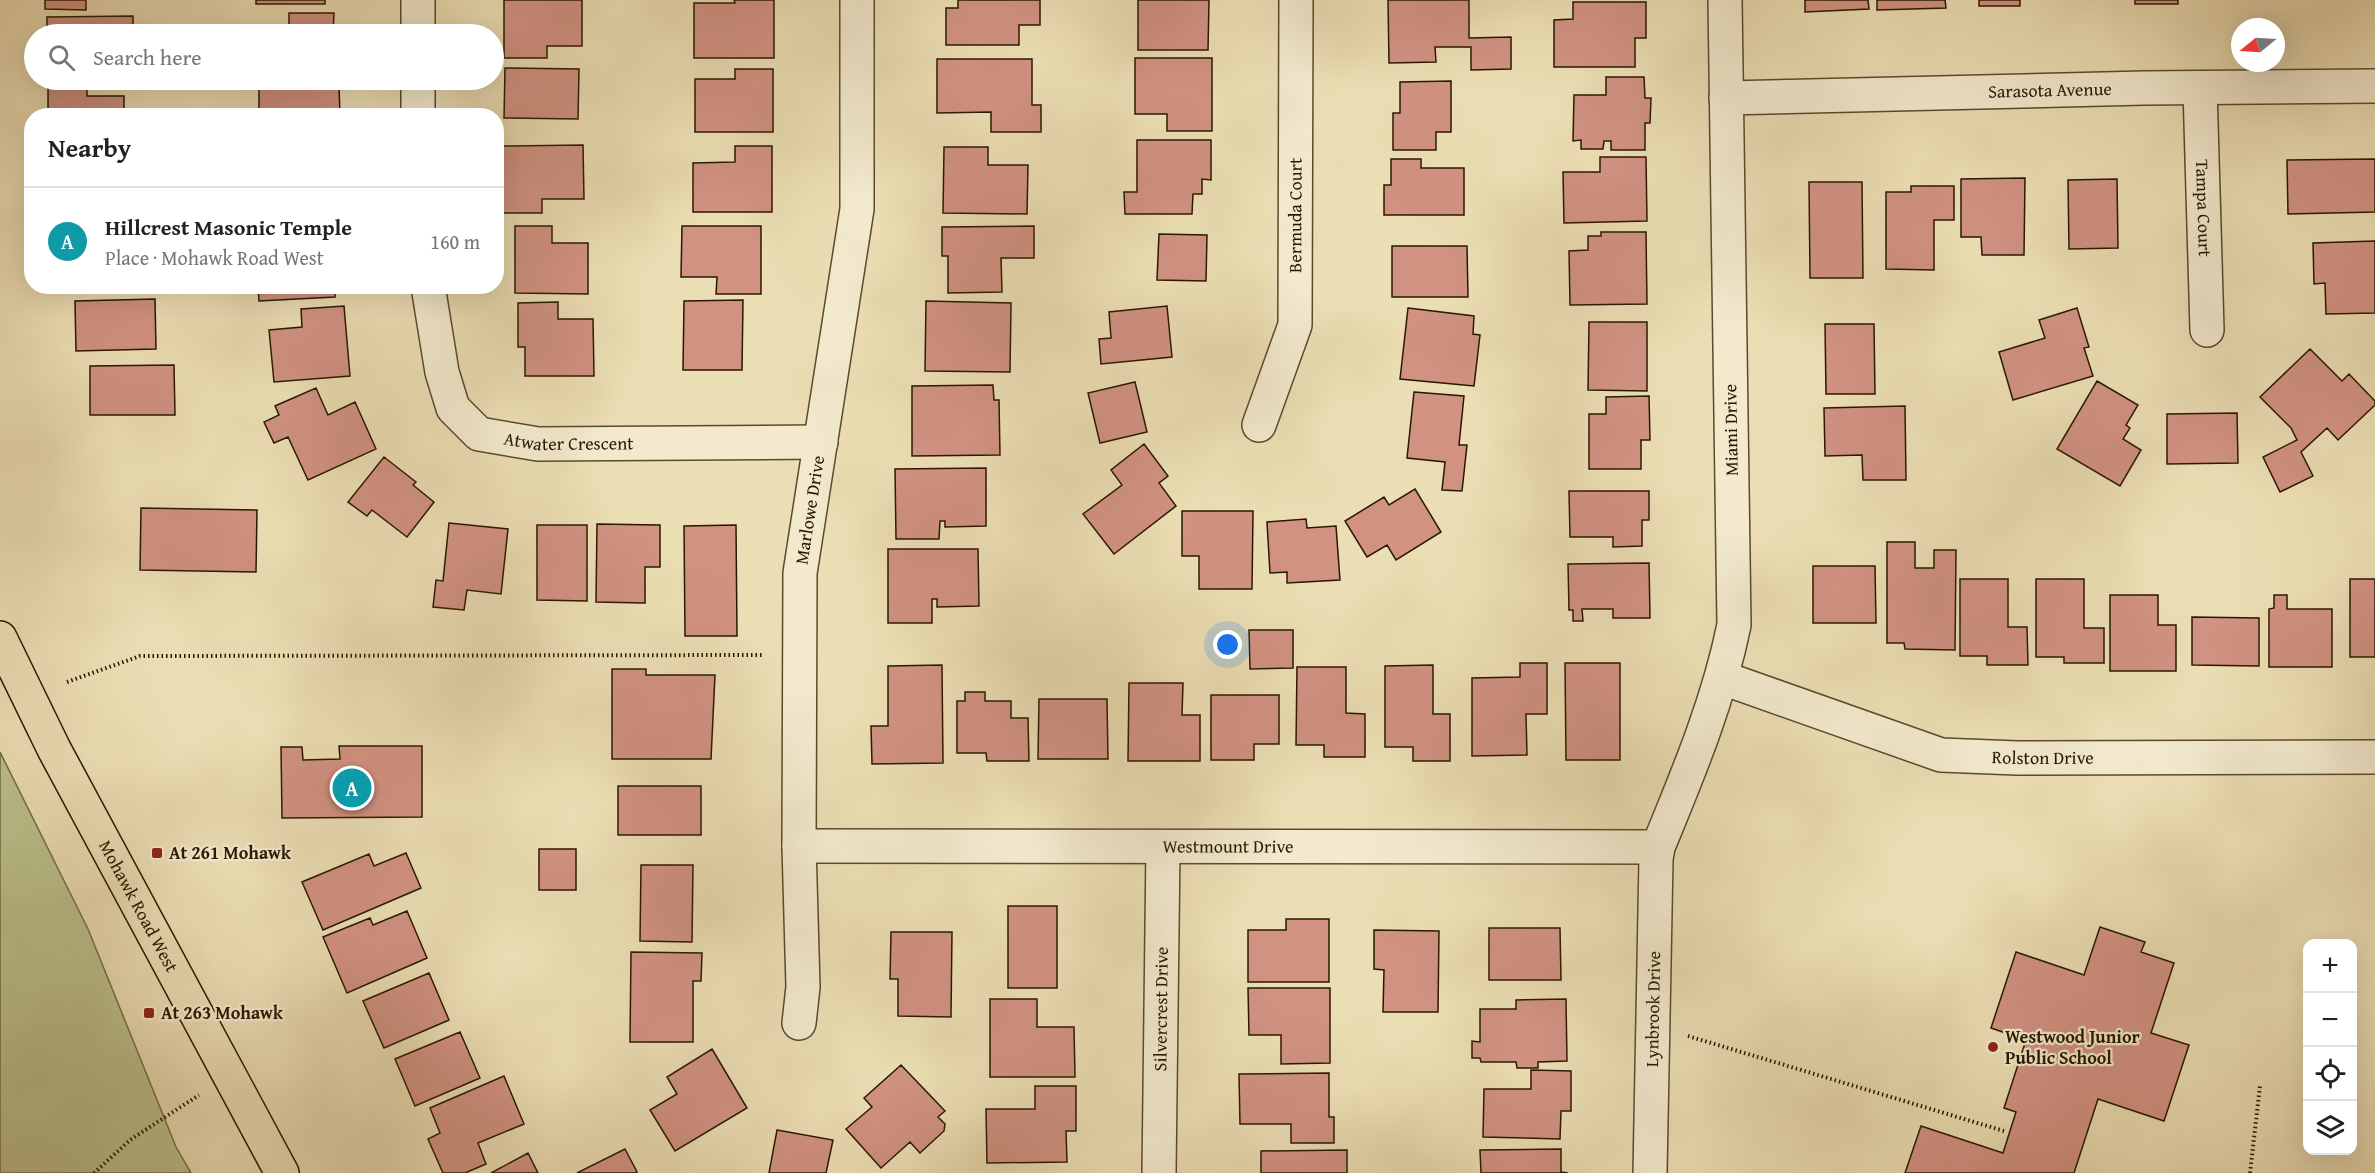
<!DOCTYPE html>
<meta charset="utf-8">
<style>
:root{--surface:#fff;--page:#f6f6f6;--text:#222;--muted:#767676;--line:#e0e0e0;--accent:#8f2418}
body{margin:0;font-family:"Gentium Book Plus",serif;background:var(--page);color:var(--text)}
.controls{position:absolute;right:18px;bottom:18px;display:grid;overflow:hidden;border-radius:12px;box-shadow:0 6px 24px #0002}
.controls button{width:54px;height:54px;display:grid;place-items:center;padding:0;border:0;border-bottom:2px solid var(--line);background:var(--surface);color:var(--text);font:30px sans-serif}
.compass{position:absolute;left:2231px;top:18px;width:54px;height:54px;border-radius:50%;background:var(--surface);box-shadow:0 6px 24px #0002;rotate:252deg}
.you{position:absolute;left:1228px;top:645px;width:21px;height:21px;margin:-15px;border:4px solid #fff;border-radius:50%;background:#1a73e8;box-shadow:0 0 0 9px #1a73e833}
.badge{display:grid;place-items:center;width:39px;height:39px;border-radius:50%;background:var(--accent);color:#fff;font-size:20px;font-weight:700}
.pin{position:absolute;translate:-50% -50%;border:3px solid #fff;box-shadow:0 2px 6px #0006}
.list{margin:0;padding:0;list-style:none}
h2{display:flex;justify-content:space-between;align-items:center;height:78px;margin:0;padding:0 24px;font-size:26px}
h2 small{font-size:20px;font-weight:400;color:var(--muted)}
.list li{display:grid;grid-template-columns:39px 1fr auto;gap:18px;align-items:center;box-sizing:border-box;height:108px;padding:0 24px;border-top:2px solid var(--line)}
.list b{display:block;font-size:22px;white-space:nowrap}
.list p{margin:0;font-size:20px;white-space:nowrap;color:var(--muted)}
.list em{font-size:20px;font-style:normal;color:var(--muted)}
.icon{flex:none;width:33px;height:33px;fill:none;stroke:currentColor;stroke-width:2;stroke-linecap:round;stroke-linejoin:round}
.map{position:relative;flex:none;width:2375px;height:1173px;overflow:hidden}
.search{position:absolute;background:var(--surface);box-shadow:0 6px 24px #0002;left:24px;top:24px;width:480px;height:66px;display:flex;align-items:center;gap:15px;box-sizing:border-box;padding:0 21px;border-radius:33px;color:var(--muted);font-size:22px}
.panel{position:absolute;background:var(--surface);box-shadow:0 6px 24px #0002;left:24px;top:108px;width:480px;height:186px;border-radius:24px}
.map>svg:first-child{display:block}
.green{fill:#bbc08b;stroke:#726c46;stroke-width:1.5}
.building{fill:#d19282;stroke:#281801;stroke-width:1.5}
.lines{fill:none;stroke-linecap:round;stroke-linejoin:round}
.minor-casing{stroke:#594a2e;stroke-width:36}
.major-casing{stroke:#281801;stroke-width:36}
.path{stroke:#281801;stroke-width:4;stroke-dasharray:1.5 3;stroke-linecap:butt}
.minor{stroke:#f3eace;stroke-width:33}
.major{stroke:#ecdeb4;stroke-width:33}
.poi-dot{fill:#8f2418;stroke:#f3eace;stroke-width:2}
.labels{text-anchor:middle;stroke-width:4.5;stroke-linejoin:round;paint-order:stroke}
.street-label{font-size:18px;fill:#281801;stroke:#f3eace}
.poi-label{font-size:18px;font-weight:bold;fill:#281801;stroke:#f3eace;text-anchor:start}
</style>
<div class="map">
<svg width="2375" height="1173" viewBox="0 0 2375 1173">
<rect width="100%" height="100%" fill="#ecdeb4"/>
<filter id="stains"><feTurbulence type="fractalNoise" baseFrequency=".00333" numOctaves="4"/><feColorMatrix values="0 0 0 0 .2 0 0 0 0 .09 0 0 0 0 .02 0 0 0 .5 -.17"/></filter>
<radialGradient id="worn" r=".72"><stop offset=".6" stop-color="#630" stop-opacity="0"/><stop offset="1" stop-color="#630" stop-opacity=".3"/></radialGradient>
<path class="green" d="M 0,752 L 88,929 L 176,1147 L 191,1173 L 0,1173 Z"/>
<path class="building" d="M 45,0 L 86,0 L 86,10 L 45,9 Z
M 256,0 L 325,0 L 325,4 L 256,4 Z
M 504,0 L 582,0 L 582,46 L 547,46 L 547,58 L 504,58 Z
M 734,0 L 774,0 L 774,58 L 694,58 L 694,3 L 735,3 Z
M 958,0 L 1040,0 L 1040,25 L 1019,25 L 1019,45 L 946,45 L 946,8 L 958,8 Z
M 1138,0 L 1209,0 L 1208,50 L 1138,50 Z
M 1388,0 L 1469,0 L 1469,38 L 1511,37 L 1511,69 L 1471,70 L 1471,47 L 1435,47 L 1436,62 L 1389,63 Z
M 1805,0 L 1868,0 L 1869,9 L 1805,12 Z
M 1877,0 L 1945,0 L 1946,8 L 1877,10 Z
M 1979,0 L 2020,0 L 2020,6 L 1979,6 Z
M 2135,0 L 2178,0 L 2178,4 L 2135,4 Z
M 1573,2 L 1646,2 L 1646,38 L 1635,38 L 1635,67 L 1554,67 L 1554,20 L 1573,19 Z
M 289,13 L 334,13 L 333,34 L 238,34 L 238,31 L 289,32 Z
M 133,16 L 133,34 L 47,34 L 47,17 Z
M 1135,58 L 1212,58 L 1212,131 L 1167,131 L 1167,114 L 1135,114 Z
M 937,59 L 1032,59 L 1032,105 L 1041,105 L 1041,132 L 991,132 L 991,112 L 937,113 Z
M 505,68 L 579,69 L 578,119 L 504,118 Z
M 735,69 L 773,69 L 773,132 L 695,132 L 695,79 L 735,79 Z
M 1606,77 L 1644,77 L 1645,98 L 1651,98 L 1650,123 L 1645,123 L 1645,150 L 1611,150 L 1611,141 L 1604,141 L 1603,149 L 1581,149 L 1581,140 L 1573,141 L 1574,95 L 1606,95 Z
M 1451,81 L 1451,132 L 1436,132 L 1436,150 L 1393,150 L 1393,113 L 1400,113 L 1400,82 Z
M 259,86 L 339,86 L 340,116 L 259,116 Z
M 48,88 L 87,88 L 87,96 L 124,96 L 124,116 L 48,116 Z
M 1137,140 L 1211,140 L 1211,180 L 1202,179 L 1202,194 L 1193,194 L 1192,214 L 1125,214 L 1124,192 L 1137,192 Z
M 583,145 L 584,199 L 542,199 L 542,213 L 501,213 L 502,146 Z
M 735,146 L 772,146 L 772,212 L 693,212 L 693,163 L 735,162 Z
M 944,147 L 988,147 L 988,165 L 1028,165 L 1027,214 L 943,213 Z
M 1600,157 L 1646,157 L 1647,221 L 1564,223 L 1563,172 L 1600,172 Z
M 1391,159 L 1421,159 L 1421,168 L 1464,168 L 1464,215 L 1384,215 L 1384,185 L 1391,185 Z
M 2375,159 L 2375,212 L 2288,214 L 2287,160 Z
M 2025,178 L 2024,255 L 1982,255 L 1981,237 L 1961,237 L 1961,179 Z
M 2117,179 L 2118,248 L 2069,249 L 2068,180 Z
M 1809,182 L 1862,182 L 1863,278 L 1810,278 Z
M 1911,186 L 1954,186 L 1954,220 L 1934,220 L 1934,270 L 1886,269 L 1886,192 L 1911,192 Z
M 515,226 L 552,226 L 552,243 L 588,243 L 588,294 L 515,293 Z
M 682,226 L 761,226 L 761,294 L 716,294 L 717,277 L 681,277 Z
M 1034,226 L 1034,258 L 1001,258 L 1002,292 L 948,293 L 948,256 L 942,256 L 942,227 Z
M 1601,232 L 1646,232 L 1647,304 L 1570,305 L 1569,251 L 1588,250 L 1588,236 L 1601,236 Z
M 1159,234 L 1207,235 L 1206,281 L 1157,280 Z
M 2375,241 L 2375,313 L 2326,314 L 2325,283 L 2314,284 L 2313,243 Z
M 1392,246 L 1467,246 L 1468,297 L 1392,297 Z
M 258,286 L 335,286 L 335,297 L 259,301 Z
M 155,299 L 156,349 L 76,351 L 75,301 Z
M 743,300 L 742,370 L 683,370 L 684,301 Z
M 926,301 L 1011,303 L 1010,372 L 925,371 Z
M 558,302 L 558,319 L 593,319 L 594,376 L 525,376 L 525,347 L 518,347 L 518,303 Z
M 344,306 L 350,376 L 274,382 L 269,330 L 302,327 L 301,309 Z
M 1167,306 L 1172,357 L 1101,364 L 1099,339 L 1111,338 L 1109,312 Z
M 1408,308 L 1474,316 L 1473,334 L 1480,335 L 1474,386 L 1400,379 Z
M 2077,308 L 2089,347 L 2084,348 L 2093,376 L 2013,400 L 1999,352 L 2045,338 L 2039,320 Z
M 1589,322 L 1647,322 L 1647,391 L 1588,390 Z
M 1825,324 L 1874,324 L 1875,394 L 1826,394 Z
M 2310,349 L 2342,381 L 2349,374 L 2375,401 L 2375,405 L 2338,440 L 2327,428 L 2301,452 L 2313,476 L 2280,492 L 2263,457 L 2297,440 L 2291,428 L 2260,397 Z
M 174,365 L 175,415 L 90,415 L 90,366 Z
M 2097,381 L 2138,405 L 2126,425 L 2130,428 L 2123,439 L 2141,450 L 2120,486 L 2057,449 Z
M 1135,382 L 1147,432 L 1100,443 L 1088,393 Z
M 993,385 L 994,400 L 999,400 L 1000,455 L 912,456 L 912,386 Z
M 316,388 L 328,415 L 355,402 L 376,449 L 308,480 L 288,437 L 274,443 L 264,422 L 279,415 L 275,406 Z
M 1414,392 L 1464,396 L 1459,445 L 1467,445 L 1462,491 L 1442,490 L 1445,462 L 1407,458 Z
M 1649,396 L 1650,440 L 1641,440 L 1641,469 L 1589,469 L 1589,414 L 1606,414 L 1606,397 Z
M 1905,406 L 1906,480 L 1863,480 L 1862,455 L 1825,456 L 1824,408 Z
M 2237,413 L 2238,463 L 2167,464 L 2167,414 Z
M 1144,444 L 1168,476 L 1159,483 L 1176,506 L 1114,554 L 1083,514 L 1122,485 L 1111,470 Z
M 384,457 L 416,482 L 413,485 L 434,502 L 407,537 L 372,510 L 367,516 L 348,502 Z
M 986,468 L 986,526 L 945,527 L 945,521 L 940,521 L 939,539 L 896,539 L 895,469 Z
M 1415,489 L 1441,532 L 1396,560 L 1387,545 L 1367,557 L 1345,521 L 1384,497 L 1389,505 Z
M 1569,491 L 1649,491 L 1649,520 L 1642,520 L 1642,546 L 1613,547 L 1613,537 L 1570,537 Z
M 141,508 L 257,510 L 256,572 L 140,570 Z
M 1182,511 L 1253,511 L 1252,589 L 1199,589 L 1199,556 L 1182,556 Z
M 1306,519 L 1307,528 L 1336,526 L 1340,580 L 1287,583 L 1287,572 L 1270,573 L 1267,522 Z
M 449,523 L 508,529 L 501,594 L 467,590 L 464,610 L 433,607 L 436,580 L 443,581 Z
M 597,524 L 660,525 L 660,567 L 645,567 L 645,603 L 596,602 Z
M 537,525 L 587,525 L 587,601 L 537,600 Z
M 736,525 L 737,636 L 685,636 L 684,526 Z
M 1887,542 L 1915,542 L 1915,568 L 1934,568 L 1934,550 L 1956,550 L 1955,650 L 1905,649 L 1904,643 L 1887,643 Z
M 888,549 L 978,549 L 979,606 L 937,607 L 937,599 L 932,599 L 932,623 L 888,623 Z
M 1649,563 L 1650,618 L 1613,618 L 1613,609 L 1582,609 L 1583,621 L 1573,621 L 1573,610 L 1569,610 L 1568,564 Z
M 1813,566 L 1875,566 L 1876,623 L 1813,623 Z
M 1960,579 L 2008,579 L 2008,627 L 2027,627 L 2028,665 L 1987,665 L 1987,656 L 1960,656 Z
M 2036,579 L 2084,579 L 2084,628 L 2104,628 L 2104,663 L 2064,663 L 2064,657 L 2036,657 Z
M 2350,579 L 2375,579 L 2375,657 L 2350,657 Z
M 2110,595 L 2158,595 L 2158,625 L 2176,625 L 2176,671 L 2110,671 Z
M 2274,595 L 2287,595 L 2287,609 L 2332,609 L 2332,667 L 2269,667 L 2269,609 L 2274,608 Z
M 2192,617 L 2259,618 L 2259,666 L 2192,665 Z
M 1249,630 L 1293,630 L 1293,668 L 1250,669 Z
M 1520,663 L 1547,663 L 1547,714 L 1526,714 L 1527,755 L 1472,756 L 1472,678 L 1520,677 Z
M 1565,663 L 1620,663 L 1620,760 L 1566,760 Z
M 942,665 L 943,763 L 872,764 L 871,726 L 888,726 L 888,666 Z
M 1433,665 L 1433,714 L 1450,714 L 1450,761 L 1413,761 L 1413,747 L 1385,747 L 1385,666 Z
M 1297,667 L 1346,667 L 1346,713 L 1365,714 L 1365,757 L 1324,757 L 1324,745 L 1296,745 Z
M 612,669 L 646,669 L 646,675 L 715,675 L 711,759 L 612,759 Z
M 1129,683 L 1183,683 L 1182,715 L 1200,715 L 1200,761 L 1128,761 Z
M 965,692 L 985,692 L 985,701 L 1011,701 L 1011,718 L 1028,718 L 1029,761 L 987,761 L 986,753 L 957,753 L 957,701 L 965,701 Z
M 1211,695 L 1279,695 L 1279,744 L 1254,744 L 1254,760 L 1211,760 Z
M 1039,699 L 1107,699 L 1108,759 L 1038,759 Z
M 339,746 L 422,746 L 422,817 L 282,818 L 281,747 L 302,747 L 303,760 L 340,759 Z
M 618,786 L 701,786 L 701,835 L 618,835 Z
M 539,849 L 576,849 L 576,890 L 539,890 Z
M 406,853 L 421,888 L 323,930 L 302,882 L 369,854 L 374,866 Z
M 641,865 L 693,865 L 692,942 L 640,941 Z
M 1008,906 L 1057,906 L 1057,988 L 1008,988 Z
M 407,911 L 427,958 L 347,993 L 323,937 L 370,918 L 373,925 Z
M 1286,919 L 1329,919 L 1329,982 L 1248,982 L 1248,930 L 1286,930 Z
M 2100,927 L 2145,942 L 2141,952 L 2174,963 L 2151,1033 L 2189,1045 L 2164,1121 L 2098,1099 L 2074,1173 L 1905,1173 L 1921,1126 L 2003,1153 L 2016,1112 L 2004,1108 L 2026,1040 L 1991,1028 L 2016,952 L 2084,975 Z
M 1489,928 L 1560,928 L 1561,980 L 1489,980 Z
M 1374,930 L 1439,931 L 1438,1012 L 1383,1012 L 1384,970 L 1374,969 Z
M 891,932 L 952,932 L 951,1017 L 898,1016 L 898,979 L 890,979 Z
M 631,952 L 702,953 L 701,981 L 693,981 L 693,1042 L 630,1042 Z
M 429,973 L 449,1020 L 384,1048 L 363,1001 Z
M 1248,988 L 1330,988 L 1330,1063 L 1281,1064 L 1281,1035 L 1249,1035 Z
M 990,999 L 1037,999 L 1037,1027 L 1074,1027 L 1075,1077 L 990,1077 Z
M 1566,999 L 1567,1061 L 1538,1062 L 1538,1068 L 1517,1068 L 1516,1062 L 1481,1062 L 1480,1058 L 1472,1058 L 1472,1041 L 1480,1042 L 1480,1009 L 1516,1009 L 1516,1000 Z
M 460,1032 L 480,1078 L 415,1106 L 395,1059 Z
M 712,1049 L 747,1108 L 675,1151 L 650,1110 L 677,1094 L 667,1077 Z
M 901,1065 L 945,1111 L 938,1117 L 945,1124 L 944,1131 L 920,1153 L 910,1142 L 881,1168 L 846,1129 L 872,1107 L 864,1098 Z
M 1531,1070 L 1571,1071 L 1571,1111 L 1561,1111 L 1560,1139 L 1483,1137 L 1484,1089 L 1531,1089 Z
M 1329,1073 L 1329,1117 L 1334,1117 L 1334,1143 L 1291,1143 L 1291,1124 L 1240,1124 L 1239,1074 Z
M 504,1076 L 524,1124 L 478,1143 L 486,1164 L 465,1173 L 443,1173 L 428,1139 L 440,1133 L 430,1108 Z
M 1035,1086 L 1076,1086 L 1076,1131 L 1066,1131 L 1067,1162 L 987,1163 L 986,1109 L 1035,1109 Z
M 777,1130 L 833,1140 L 826,1173 L 769,1173 Z
M 625,1149 L 637,1172 L 635,1173 L 577,1173 Z
M 1561,1149 L 1561,1172 L 1568,1173 L 1481,1173 L 1480,1150 Z
M 1347,1150 L 1347,1173 L 1261,1173 L 1261,1151 Z
M 528,1153 L 538,1173 L 491,1173 Z"/>
<g class="lines">
<g class="minor-casing">
<g id="minor">
<path d="M 418,34 L 418,0"/>
<path id="s1" d="M 2200,88 L 2207,330"/>
<path id="s2" d="M 1726,98 L 2144,88 L 2375,86"/>
<path d="M 418,116 L 418,80"/>
<path id="s3" d="M 428,286 L 442,372 L 453,408 L 479,434 L 538,444 L 821,442"/>
<path id="s4" d="M 1259,425 L 1295,325 L 1296,0"/>
<path id="s5" d="M 1723,678 L 1941,755 L 2017,758 L 2375,757"/>
<path id="s6" d="M 799,846 L 1658,847"/>
<path id="s7" d="M 799,1023 L 803,987 L 799,846 L 800,573 L 857,209 L 857,0"/>
<path id="s8" d="M 1159,1173 L 1163,847"/>
<path id="s9" d="M 1650,1173 L 1656,859 L 1658,847 C 1688,774 1718,703 1734,625 L 1725,0"/>
</g>
</g>
<g class="major-casing">
<g id="major">
<path id="s10" d="M 0,638 L 54,749 L 282,1173"/>
</g>
</g>
<path class="path" d="M 67,682 L 140,656 L 764,655
M 1688,1036 L 2004,1131
M 94,1173 L 130,1140 L 199,1095
M 2250,1173 L 2260,1086"/>
<use href="#minor" class="minor"/>
<use href="#major" class="major"/>
</g>
<g class="poi-dot">
<rect x="151" y="847" width="12" height="12" rx="3"/>
<rect x="143" y="1007" width="12" height="12" rx="3"/>
<circle cx="1993" cy="1047" r="6"/>
</g>
<g class="labels">
<g class="street-label">
<text dy="6" stroke="none"><textPath href="#s2" startOffset="324">Sarasota Avenue</textPath></text>
<text dy="6" stroke="none"><textPath href="#s1" startOffset="120">Tampa Court</textPath></text>
<text dy="6" stroke="none"><textPath href="#s4" startOffset="216">Bermuda Court</textPath></text>
<text transform="translate(1731 430) rotate(-91)" y="6">Miami Drive</text>
<text dy="6" stroke="none"><textPath href="#s3" startOffset="252">Atwater Crescent</textPath></text>
<text dy="6" stroke="none"><textPath href="#s7" startOffset="514">Marlowe Drive</textPath></text>
<text dy="6" stroke="none"><textPath href="#s5" startOffset="333">Rolston Drive</textPath></text>
<text dy="6" stroke="none"><textPath href="#s6" startOffset="429">Westmount Drive</textPath></text>
<text dy="6" stroke="none"><textPath href="#s10" startOffset="302">Mohawk Road West</textPath></text>
<text dy="6" stroke="none"><textPath href="#s8" startOffset="164">Silvercrest Drive</textPath></text>
<text dy="6" stroke="none"><textPath href="#s9" startOffset="164">Lynbrook Drive</textPath></text>
</g>
<g class="poi-label">
<text x="169" y="859">At 261 Mohawk</text>
<text x="161" y="1019">At 263 Mohawk</text>
<text x="2005" y="1043">Westwood Junior<tspan x="2005" dy="21">Public School</tspan></text>
</g>
</g>
<rect width="100%" height="100%" filter="url(#stains)"/>
<rect width="100%" height="100%" fill="url(#worn)"/>
</svg>
<div class="controls">
<button>+</button>
<button>−</button>
<button><svg class="icon" aria-label="locate" viewBox="0 0 24 24"><circle cx="12" cy="12" r="6"/><path d="M12 2v4M12 18v4M2 12h4M18 12h4"/></svg></button>
<button><svg class="icon" aria-label="layers" viewBox="0 0 24 24"><path d="M12 4l9 5-9 5-9-5zM3 14l9 5 9-5"/></svg></button>
</div>
<svg class="compass" viewBox="-18 -18 36 36"><path d="M0-13l5 13h-10z" fill="#e53935"/><path d="M0 13l5-13h-10z" fill="#767676"/></svg>
<div class="you"></div>
<div class="pin badge" style="left:352px;top:788px;background:#0f9aa8">A</div>
<div class="search"><svg class="icon" aria-label="search" viewBox="0 0 24 24"><circle cx="10" cy="10" r="6"/><path d="M15 15l6 6"/></svg>Search here</div>
<section class="panel">
<h2>Nearby<small></small></h2>
<ul class="list">
<li><span class="badge" style="background:#0f9aa8">A</span><div><b>Hillcrest Masonic Temple</b><p>Place · Mohawk Road West</p></div><em>160 m</em></li>
</ul>
</section>
</div>
